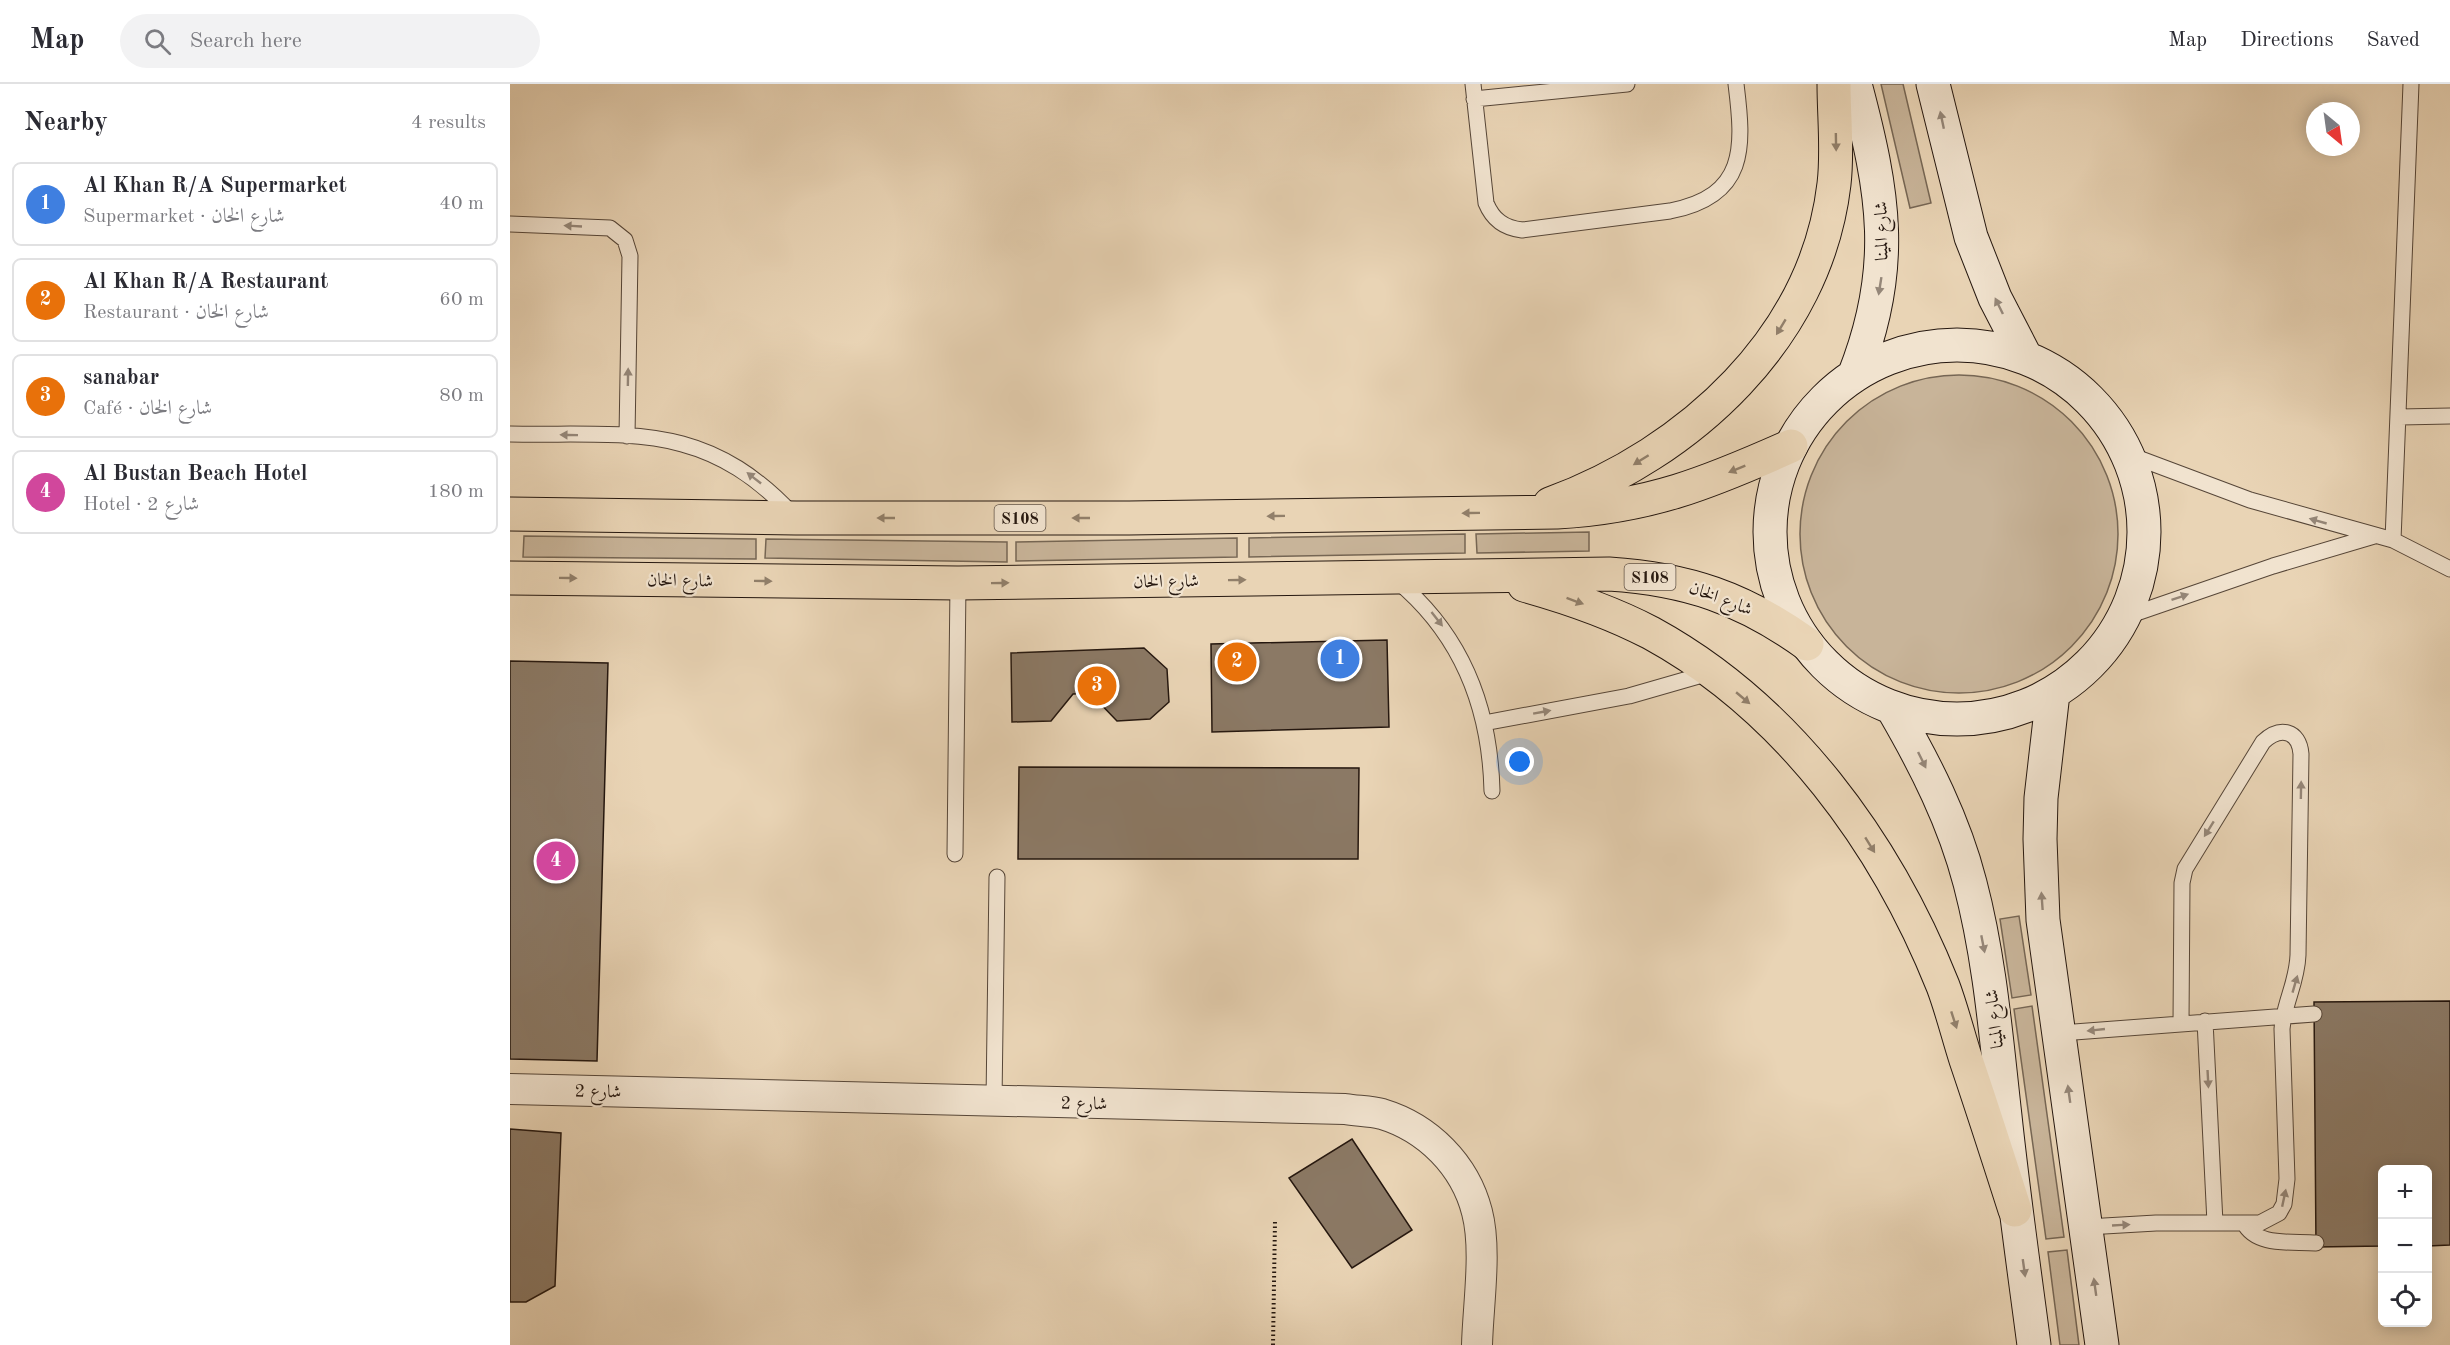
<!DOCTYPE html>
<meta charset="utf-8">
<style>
:root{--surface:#fff;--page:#f2f2f3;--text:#2b2b33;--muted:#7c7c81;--line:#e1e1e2;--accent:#1a73e8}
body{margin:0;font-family:"Old Standard TT",Amiri,serif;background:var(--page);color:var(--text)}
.controls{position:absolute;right:18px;bottom:18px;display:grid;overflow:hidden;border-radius:9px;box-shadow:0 3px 15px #0003}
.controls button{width:54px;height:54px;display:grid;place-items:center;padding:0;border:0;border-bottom:2px solid var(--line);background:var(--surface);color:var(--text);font:30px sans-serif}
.compass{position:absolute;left:1796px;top:18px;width:54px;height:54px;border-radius:50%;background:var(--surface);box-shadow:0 3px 15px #0003;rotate:151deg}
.you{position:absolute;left:1010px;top:678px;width:21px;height:21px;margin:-15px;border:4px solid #fff;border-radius:50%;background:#1a73e8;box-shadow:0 0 0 9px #1a73e833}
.badge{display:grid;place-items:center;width:39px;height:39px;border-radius:50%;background:var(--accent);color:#fff;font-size:20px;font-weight:700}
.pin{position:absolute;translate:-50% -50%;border:3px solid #fff;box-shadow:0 2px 6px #0006}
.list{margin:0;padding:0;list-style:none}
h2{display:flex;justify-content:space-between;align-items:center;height:78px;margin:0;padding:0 24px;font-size:26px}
h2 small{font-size:20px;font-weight:400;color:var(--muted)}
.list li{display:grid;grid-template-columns:39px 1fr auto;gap:18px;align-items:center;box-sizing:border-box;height:84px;margin:0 12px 12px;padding:0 12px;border:2px solid var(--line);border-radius:9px}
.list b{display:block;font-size:22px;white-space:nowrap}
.list p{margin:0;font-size:20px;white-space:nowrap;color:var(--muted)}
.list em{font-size:20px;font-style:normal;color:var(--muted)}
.icon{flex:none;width:33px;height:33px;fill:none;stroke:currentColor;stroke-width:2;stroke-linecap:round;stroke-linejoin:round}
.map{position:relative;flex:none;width:1940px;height:1261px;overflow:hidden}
header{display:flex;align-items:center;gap:36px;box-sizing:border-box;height:84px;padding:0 30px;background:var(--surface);border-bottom:2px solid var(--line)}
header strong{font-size:28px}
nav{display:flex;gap:33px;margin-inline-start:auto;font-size:21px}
.search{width:420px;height:54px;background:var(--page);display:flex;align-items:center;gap:15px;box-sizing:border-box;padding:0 21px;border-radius:33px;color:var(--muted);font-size:22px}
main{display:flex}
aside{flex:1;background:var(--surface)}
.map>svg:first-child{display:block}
.green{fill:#c8b499;stroke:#766654;stroke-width:1.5}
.building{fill:#8b7965;stroke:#25170f;stroke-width:1.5}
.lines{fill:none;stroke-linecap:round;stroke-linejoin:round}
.service-casing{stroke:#564638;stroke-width:17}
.minor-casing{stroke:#564638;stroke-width:32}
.secondary-casing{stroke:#25170f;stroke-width:35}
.primary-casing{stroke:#25170f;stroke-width:35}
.path{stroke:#25170f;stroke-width:4;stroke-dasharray:1.5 3;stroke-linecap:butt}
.service{stroke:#f1e3cf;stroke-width:15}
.minor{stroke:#f1e3cf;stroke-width:30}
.secondary{stroke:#f1e3cf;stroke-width:33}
.primary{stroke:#e9d4b5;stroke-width:33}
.oneway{fill:#958779}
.oneway2{fill:#917f6a}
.labels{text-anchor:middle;stroke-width:4.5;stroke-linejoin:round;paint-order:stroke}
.shield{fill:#f1e3cf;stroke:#625449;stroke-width:1.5}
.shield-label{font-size:16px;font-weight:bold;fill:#25170f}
.street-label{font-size:18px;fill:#25170f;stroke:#f1e3cf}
</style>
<header>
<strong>Map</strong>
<div class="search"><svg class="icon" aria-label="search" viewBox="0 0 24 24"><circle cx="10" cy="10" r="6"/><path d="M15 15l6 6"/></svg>Search here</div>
<nav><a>Map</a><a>Directions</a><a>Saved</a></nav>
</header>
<main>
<aside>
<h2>Nearby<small>4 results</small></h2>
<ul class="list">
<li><span class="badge" style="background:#3f7fe0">1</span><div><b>Al Khan R/A Supermarket</b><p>Supermarket · شارع الخان</p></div><em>40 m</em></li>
<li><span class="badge" style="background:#e8710a">2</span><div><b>Al Khan R/A Restaurant</b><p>Restaurant · شارع الخان</p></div><em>60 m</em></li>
<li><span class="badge" style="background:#e8710a">3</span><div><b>sanabar</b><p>Café · شارع الخان</p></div><em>80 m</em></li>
<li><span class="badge" style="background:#d1479c">4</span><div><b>Al Bustan Beach Hotel</b><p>Hotel · شارع 2</p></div><em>180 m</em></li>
</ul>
</aside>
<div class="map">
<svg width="1940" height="1261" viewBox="0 0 1940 1261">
<rect width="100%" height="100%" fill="#e9d4b5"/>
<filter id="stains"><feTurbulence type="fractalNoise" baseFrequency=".00333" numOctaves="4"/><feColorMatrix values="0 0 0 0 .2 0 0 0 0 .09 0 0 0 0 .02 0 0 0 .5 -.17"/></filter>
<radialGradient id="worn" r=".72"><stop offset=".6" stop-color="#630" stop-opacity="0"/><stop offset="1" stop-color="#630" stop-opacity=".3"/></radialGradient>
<path class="green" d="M 1371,0 L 1393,0 L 1421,119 L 1400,124 Z
M1290 450a159 159 0 1 1 318 0a159 159 0 1 1-318 0Z
M 1079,448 L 1079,467 L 967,469 L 966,450 Z
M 955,450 L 955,469 L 739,473 L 739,454 Z
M 14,452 L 246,455 L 246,475 L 13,473 Z
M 727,454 L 727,473 L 506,477 L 506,458 Z
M 256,455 L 497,458 L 497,478 L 255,474 Z
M 1509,832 L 1521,911 L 1502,914 L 1490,835 Z
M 1522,922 L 1554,1153 L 1536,1155 L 1504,925 Z
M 1557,1166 L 1569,1261 L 1550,1261 L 1538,1168 Z"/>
<path class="building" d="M 877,556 L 879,643 L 702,648 L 701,560 Z
M 634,564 L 657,585 L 659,618 L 640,635 L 607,637 L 580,609 L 563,610 L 541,637 L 502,638 L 501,569 Z
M 0,577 L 98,579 L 87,977 L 0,975 Z
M 509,683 L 849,684 L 848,775 L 508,775 Z
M 1940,917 L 1940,1161 L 1918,1162 L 1918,1086 L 1872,1086 L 1872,1162 L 1806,1163 L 1804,918 Z
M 0,1045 L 51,1049 L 45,1202 L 16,1218 L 0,1218 Z
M 842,1055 L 902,1146 L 842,1184 L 779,1094 Z"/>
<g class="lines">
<g class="service-casing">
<path id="service" d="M 963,0 L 976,119 C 983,136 994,144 1012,146 L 1160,127 C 1237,112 1234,64 1226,0
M 964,15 L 1117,0
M 0,140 L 100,144 L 115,156 L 120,172 L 117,352
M 1890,333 L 1940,332
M 0,350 C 120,352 195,336 284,432
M 1620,371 L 1740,416 L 1883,456 L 1940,485
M 1883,456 L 1901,0
M 887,497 C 952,551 980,624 982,707
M 1615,533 L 1763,482 L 1864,452
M 974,639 L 1119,612 L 1199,589
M 445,770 L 448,499
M 1695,937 L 1705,1139
M 1551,949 L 1804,930
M 484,1017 L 487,793
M 1734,1139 C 1746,1163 1782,1157 1806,1159
M 1577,1143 L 1646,1139 L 1750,1139 L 1769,1129 L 1774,1120 L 1777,1095 L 1772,945 C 1774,919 1787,899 1788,871 L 1791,670 C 1789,646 1770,642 1753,658 L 1675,785 L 1672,799 L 1671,939"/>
</g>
<g class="minor-casing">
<path id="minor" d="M 0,1005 L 835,1025 C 847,1027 861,1027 872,1030 C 918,1044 955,1081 967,1128 C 977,1166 968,1221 967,1261"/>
</g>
<g class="secondary-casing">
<path id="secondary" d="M 1423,0 L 1461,153 L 1485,214 L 1516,274
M1260 448a187 187 0 1 1 374 0a187 187 0 1 1-374 0Z
M 1344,292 C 1387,184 1374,109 1345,0
M 1543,609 L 1531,714 L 1530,755 L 1533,836 L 1592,1261
M 1383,625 C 1415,680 1444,737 1460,799 C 1480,875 1486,953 1495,1032 C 1503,1108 1514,1185 1524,1261"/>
</g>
<g class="primary-casing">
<path id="primary" d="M 1040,420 C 1179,369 1306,254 1324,100 C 1328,67 1324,33 1324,0
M 0,430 L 286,434 L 619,434 L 1047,428 C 1139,423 1198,399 1281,362
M 0,494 L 448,499 L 1099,490 C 1177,495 1233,514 1297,560
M 1014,501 C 1057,513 1101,528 1141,549 C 1278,624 1376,759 1433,902 C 1442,926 1448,951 1456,976 C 1473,1026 1489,1076 1505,1126"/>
</g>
<path class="path" d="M 763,1261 L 765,1137"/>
<use href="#service" class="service"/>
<use href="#minor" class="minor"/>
<use href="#secondary" class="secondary"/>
<use href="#primary" class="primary"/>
</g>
<defs><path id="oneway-solid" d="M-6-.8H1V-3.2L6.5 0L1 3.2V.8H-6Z" transform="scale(1.5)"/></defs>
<g class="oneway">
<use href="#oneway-solid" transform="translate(1432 36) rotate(-102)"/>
<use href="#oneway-solid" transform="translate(63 142) rotate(-177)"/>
<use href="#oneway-solid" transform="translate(1370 202) rotate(99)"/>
<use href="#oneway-solid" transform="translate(1489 222) rotate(-116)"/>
<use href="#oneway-solid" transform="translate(118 293) rotate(-89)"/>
<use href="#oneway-solid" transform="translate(59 351) rotate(-179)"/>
<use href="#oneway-solid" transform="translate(244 394) rotate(-142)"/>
<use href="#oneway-solid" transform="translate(1808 437) rotate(-164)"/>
<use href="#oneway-solid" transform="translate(1670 513) rotate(-19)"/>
<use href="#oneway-solid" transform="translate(927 535) rotate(52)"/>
<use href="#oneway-solid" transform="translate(1032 628) rotate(-10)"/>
<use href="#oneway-solid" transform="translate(1412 676) rotate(64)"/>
<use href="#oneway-solid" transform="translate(1791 706) rotate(-89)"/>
<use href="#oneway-solid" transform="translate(1699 745) rotate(122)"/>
<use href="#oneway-solid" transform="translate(1532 817) rotate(-94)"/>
<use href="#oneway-solid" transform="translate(1473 860) rotate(79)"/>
<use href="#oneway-solid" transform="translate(1785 900) rotate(-74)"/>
<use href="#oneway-solid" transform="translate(1586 946) rotate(174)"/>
<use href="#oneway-solid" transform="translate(1698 995) rotate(87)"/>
<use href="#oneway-solid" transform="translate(1559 1010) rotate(-98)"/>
<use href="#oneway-solid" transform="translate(1774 1114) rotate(-78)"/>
<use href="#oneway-solid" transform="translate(1611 1141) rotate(-3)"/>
<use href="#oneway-solid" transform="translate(1514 1184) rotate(82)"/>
<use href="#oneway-solid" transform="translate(1585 1203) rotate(-98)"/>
</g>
<g class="oneway2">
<use href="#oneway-solid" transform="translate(1326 58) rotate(89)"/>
<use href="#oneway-solid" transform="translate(1271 243) rotate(121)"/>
<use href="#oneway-solid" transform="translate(1131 376) rotate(148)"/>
<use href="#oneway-solid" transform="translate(1227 385) rotate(158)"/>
<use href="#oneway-solid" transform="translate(961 429) rotate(179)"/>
<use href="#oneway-solid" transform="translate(766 432) rotate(179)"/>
<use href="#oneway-solid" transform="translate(376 434) rotate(180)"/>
<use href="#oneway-solid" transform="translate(571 434) rotate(180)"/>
<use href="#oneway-solid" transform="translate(58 494) rotate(1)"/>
<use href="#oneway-solid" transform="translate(727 496) rotate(-1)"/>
<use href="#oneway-solid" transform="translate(253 497) rotate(1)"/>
<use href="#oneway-solid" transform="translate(490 499) rotate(-1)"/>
<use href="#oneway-solid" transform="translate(1065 517) rotate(20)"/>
<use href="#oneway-solid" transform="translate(1233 614) rotate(40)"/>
<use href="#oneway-solid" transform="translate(1360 761) rotate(58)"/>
<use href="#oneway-solid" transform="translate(1444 936) rotate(72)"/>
</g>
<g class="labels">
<g class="shield">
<rect x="484.5" y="421" width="51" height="26" rx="4.5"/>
<rect x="1114.5" y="480" width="51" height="26" rx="4.5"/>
</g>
<g class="shield-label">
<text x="510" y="440">S108</text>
<text x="1140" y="499">S108</text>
</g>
<g class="street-label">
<text transform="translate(1371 147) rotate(-91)" y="6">شارع المينا</text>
<text transform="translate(170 496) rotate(1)" y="6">شارع الخان</text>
<text transform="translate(656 497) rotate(-1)" y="6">شارع الخان</text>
<text transform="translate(1211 514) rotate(21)" y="6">شارع الخان</text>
<text transform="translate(1484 935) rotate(-96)" y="6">شارع المينا</text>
<text transform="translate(88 1007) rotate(1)" y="6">شارع 2</text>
<text transform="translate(574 1019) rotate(1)" y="6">شارع 2</text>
</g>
</g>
<rect width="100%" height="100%" filter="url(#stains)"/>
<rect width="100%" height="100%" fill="url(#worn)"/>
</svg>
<div class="controls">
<button>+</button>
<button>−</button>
<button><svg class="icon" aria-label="locate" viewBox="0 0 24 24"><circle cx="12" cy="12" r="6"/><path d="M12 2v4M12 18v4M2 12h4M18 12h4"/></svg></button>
</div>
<svg class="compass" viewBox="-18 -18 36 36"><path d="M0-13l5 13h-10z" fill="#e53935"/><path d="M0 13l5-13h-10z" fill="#7c7c81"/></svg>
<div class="you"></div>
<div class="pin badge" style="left:830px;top:575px;background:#3f7fe0">1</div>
<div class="pin badge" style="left:727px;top:578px;background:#e8710a">2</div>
<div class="pin badge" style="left:587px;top:602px;background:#e8710a">3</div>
<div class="pin badge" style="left:46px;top:777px;background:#d1479c">4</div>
</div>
</main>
